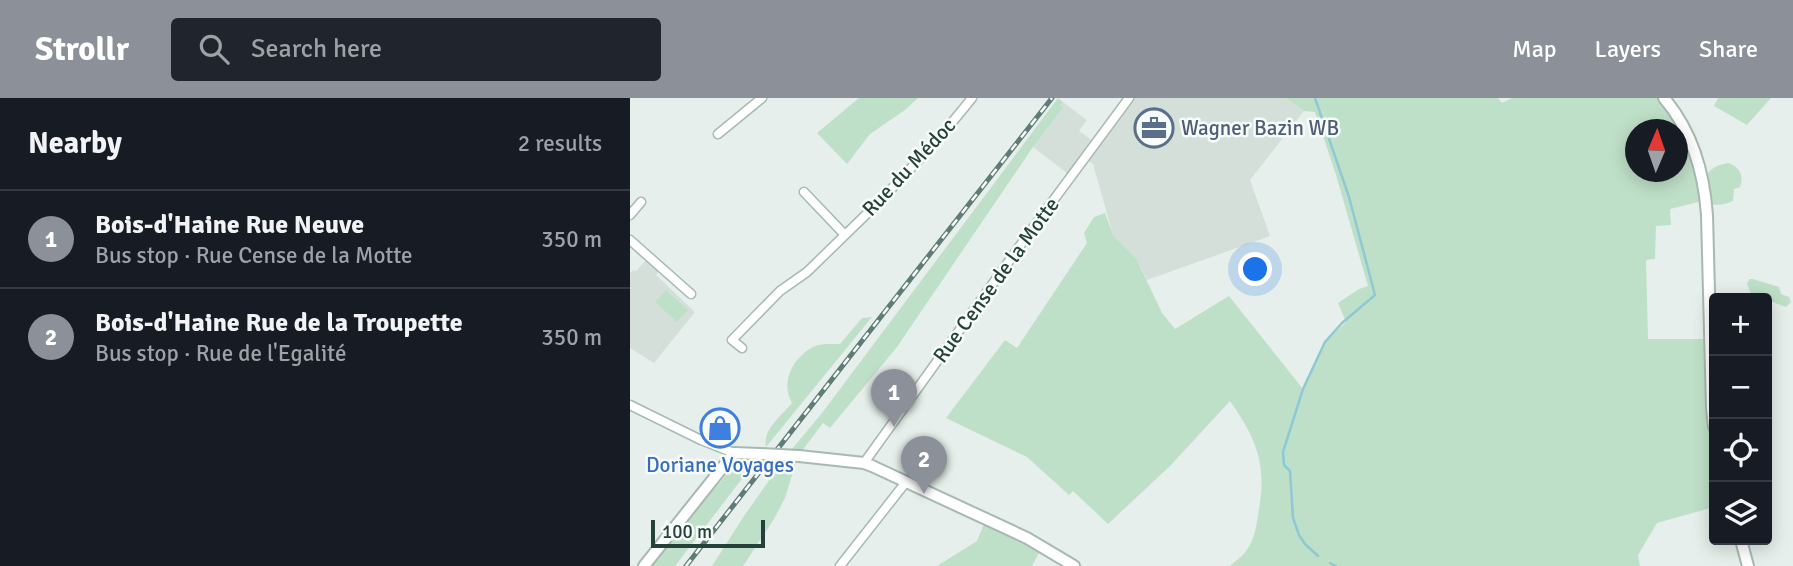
<!DOCTYPE html>
<meta charset="utf-8">
<style>
:root{--surface:#171b24;--page:#20242c;--text:#f1f3f6;--muted:#9ea1a6;--line:#363941;--accent:#8c9099}
body{margin:0;font-family:Signika,sans-serif;background:var(--page);color:var(--text)}
.controls{position:absolute;right:21px;bottom:21px;display:grid;overflow:hidden;border-radius:7px;box-shadow:0 4px 18px #0003}
.controls button{width:63px;height:63px;display:grid;place-items:center;padding:0;border:0;border-bottom:2px solid var(--line);background:var(--surface);color:var(--text);font:35px sans-serif}
.compass{position:absolute;left:995px;top:21px;width:63px;height:63px;border-radius:50%;background:var(--surface);box-shadow:0 4px 18px #0003;rotate:2deg}
.scale{position:absolute;left:21px;bottom:18px;width:114px;box-sizing:border-box;padding-left:7px;border:4px solid #24423a;border-top:0;font-size:19px;line-height:24px;white-space:nowrap;color:#24423a;-webkit-text-stroke:5px #f7fbf9;paint-order:stroke}
.you{position:absolute;left:626px;top:172px;width:24px;height:24px;margin:-18px;border:5px solid #fff;border-radius:50%;background:#1a73e8;box-shadow:0 0 0 10px #1a73e833}
.badge{display:grid;place-items:center;width:46px;height:46px;border-radius:50%;background:var(--accent);color:#fff;font-size:23px;font-weight:700}
.pin{position:absolute;translate:-50% -58px;filter:drop-shadow(0 2px 4px #0008)}
.pin::after{content:'';position:absolute;top:37px;width:24px;height:21px;background:inherit;clip-path:polygon(0 0,100% 0,50% 100%)}
.list{margin:0;padding:0;list-style:none}
h2{display:flex;justify-content:space-between;align-items:center;height:91px;margin:0;padding:0 28px;font-size:30px}
h2 small{font-size:23px;font-weight:400;color:var(--muted)}
.list li{display:grid;grid-template-columns:46px 1fr auto;gap:21px;align-items:center;box-sizing:border-box;height:98px;padding:0 28px;border-top:2px solid var(--line)}
.list b{display:block;font-size:26px;white-space:nowrap}
.list p{margin:0;font-size:23px;white-space:nowrap;color:var(--muted)}
.list em{font-size:23px;font-style:normal;color:var(--muted)}
.icon{flex:none;width:38px;height:38px;fill:none;stroke:currentColor;stroke-width:2;stroke-linecap:round;stroke-linejoin:round}
.map{position:relative;flex:none;width:1163px;height:468px;overflow:hidden}
header{display:flex;align-items:center;gap:42px;box-sizing:border-box;height:98px;padding:0 35px;background:var(--accent);color:#fff}
header strong{font-size:33px}
nav{display:flex;gap:38px;margin-inline-start:auto;font-size:24px}
.search{width:490px;height:63px;background:var(--page);display:flex;align-items:center;gap:18px;box-sizing:border-box;padding:0 24px;border-radius:7px;color:var(--muted);font-size:26px}
main{display:flex}
aside{flex:1;background:var(--surface)}
.map>svg:first-child{display:block}
.built{fill:#d4dfda}
.green{fill:#bfe0c8;fill-rule:evenodd}
.lines{fill:none;stroke-linecap:round;stroke-linejoin:round}
.stream{stroke:#8ec9d4;stroke-width:2.5}
.minor-casing{stroke:#a8b8b2;stroke-width:11}
.tertiary-casing{stroke:#a8b8b2;stroke-width:14}
.minor{stroke:#fff;stroke-width:8}
.tertiary{stroke:#fff;stroke-width:10}
.rail-casing{stroke:#5f7d75;stroke-width:5}
.rail{stroke:#f7fbf9;stroke-width:2.5;stroke-dasharray:8;stroke-linecap:butt}
.tertiary-bridge-casing{stroke:#a8b8b2;stroke-width:14;stroke-linecap:butt}
.tertiary-bridge{stroke:#fff;stroke-width:10}
.labels{text-anchor:middle;stroke-width:5;stroke-linejoin:round;paint-order:stroke}
.service-label{font-size:21px;fill:#4e5e75;stroke:#f7fbf9;text-anchor:start}
.street-label{font-size:21px;fill:#24423a;stroke:#f7fbf9}
.shop-label{font-size:21px;fill:#366cbe;stroke:#f7fbf9}
</style>
<header>
<strong>Strollr</strong>
<div class="search"><svg class="icon" aria-label="search" viewBox="0 0 24 24"><circle cx="10" cy="10" r="6"/><path d="M15 15l6 6"/></svg>Search here</div>
<nav><a>Map</a><a>Layers</a><a>Share</a></nav>
</header>
<main>
<aside>
<h2>Nearby<small>2 results</small></h2>
<ul class="list">
<li><span class="badge">1</span><div><b>Bois-d'Haine Rue Neuve</b><p>Bus stop · Rue Cense de la Motte</p></div><em>350 m</em></li>
<li><span class="badge">2</span><div><b>Bois-d'Haine Rue de la Troupette</b><p>Bus stop · Rue de l'Egalité</p></div><em>350 m</em></li>
</ul>
</aside>
<div class="map">
<svg width="1163" height="468" viewBox="0 0 1163 468">
<rect width="100%" height="100%" fill="#e6efeb"/>
<path class="built" d="M 499,0 L 656,0 L 674,13 L 620,82 L 640,138 L 517,182 L 506,160 L 483,137 L 463,66 L 454,61 L 441,78 L 403,49 L 433,10 L 430,7 L 433,4 L 457,22 L 449,33 L 466,45 Z
M 19,159 L 31,169 L 26,177 L 65,214 L 24,265 L 0,250 L 0,175 L 3,172 L 6,173 Z"/>
<path class="green" d="M 229,0 L 288,0 L 275,12 L 240,36 L 217,66 L 187,35 Z
M 428,0 L 433,4 L 430,7 L 433,10 L 403,49 L 267,249 L 200,330 L 193,325 L 172,353 L 162,351 L 192,315 Z
M 656,0 L 868,0 L 872,5 L 882,0 L 1034,0 L 1052,25 L 1076,102 L 1040,111 L 1041,127 L 1026,128 L 1025,161 L 1016,162 L 1018,241 L 1080,241 L 1084,329 L 1084,409 L 1027,425 L 1008,457 L 1010,468 L 600,468 C 605,463 612,459 616,453 C 625,442 627,425 629,411 C 637,366 626,340 600,303 L 540,368 L 478,426 L 443,393 L 439,397 L 397,359 L 316,320 L 375,242 L 387,250 L 457,145 L 454,135 L 464,119 L 475,115 L 483,137 L 506,160 L 532,215 L 545,231 L 599,198 L 673,291 L 695,244 L 716,224 L 708,205 L 729,191 L 738,188 L 706,77 L 685,14 L 674,13 ZM 1006,32 L 1048,32 L 1048,74 L 1006,74 Z
M 1088,0 L 1141,0 L 1117,27 L 1084,8 Z
M 1099,65 C 1110,70 1114,77 1110,89 L 1104,91 L 1103,103 C 1097,106 1087,108 1080,106 C 1076,82 1070,70 1099,65 Z
M 1119,181 L 1123,181 L 1149,189 L 1151,196 L 1159,199 L 1161,204 L 1156,209 L 1137,202 L 1137,200 L 1121,196 L 1117,186 Z
M 36,192 L 58,212 L 47,224 L 25,204 Z
M 242,219 L 136,349 C 132,332 152,317 162,305 C 150,284 163,260 183,249 C 191,245 201,246 210,246 L 232,220 Z
M 117,360 L 128,360 L 45,468 L 14,468 L 65,402 L 77,399 L 109,363 Z
M 153,363 L 166,364 L 155,400 L 144,421 L 113,468 L 82,468 L 114,418 Z
M 356,421 L 412,449 L 402,468 L 307,468 L 347,443 Z"/>
<g class="lines">
<path class="stream" d="M 685,0 L 719,99 L 745,197 L 712,225 L 695,244 L 673,291 L 653,354 L 654,367 L 660,373 L 663,420 L 669,437 L 675,446 L 688,458
M 700,465 L 706,468"/>
<g class="minor-casing">
<path id="minor" d="M 88,36 L 132,0
M 174,94 L 215,137
M 0,117 L 11,104
M 0,142 L 61,196
M 112,250 L 102,242 L 150,193 L 177,174 L 251,102 L 311,38 L 342,0
M 0,307 L 71,342 L 104,355
M 234,365 L 397,138 L 499,0
M 210,468 L 276,384"/>
</g>
<g class="tertiary-casing">
<path id="tertiary" d="M 1034,0 C 1062,33 1074,74 1077,117 L 1082,310 L 1084,329
M 169,358 L 234,365 L 242,368 L 397,440 L 444,468
M 1111,442 L 1118,468
M 14,468 L 104,355 L 130,356"/>
</g>
<use href="#minor" class="minor"/>
<use href="#tertiary" class="tertiary"/>
<g class="rail-casing">
<path id="rail" d="M 56,468 L 422,0"/>
</g>
<use href="#rail" class="rail"/>
<g class="tertiary-bridge-casing">
<path id="tertiary-bridge" d="M 130,356 L 169,358"/>
</g>
<use href="#tertiary-bridge" class="tertiary-bridge"/>
</g>
<defs>
<g id="office-ring" transform="scale(2.0125)"><circle r="9.5" fill="#f7fbf9" stroke="#5c6f8a" stroke-width="1.5"/><path d="M-6-3h4V-5.5h4V-3h4V5H-6ZM-1-4.5V-3h2v-1.5ZM-6 0V1H6V0Z" fill="#5c6f8a"/></g>
<g id="shop-ring" transform="scale(2.0125)"><circle r="9.5" fill="#f7fbf9" stroke="#3f7fe0" stroke-width="1.5"/><path d="M-5-2.5h2.3a2.7 3.5 0 0 1 5.4 0H5L5.5 6h-11ZM-1.5-2.5h3a1.5 2.3 0 0 0-3 0Z" fill="#3f7fe0"/></g>
</defs>
<g fill-rule="evenodd">
<use href="#office-ring" x="524" y="30"/>
<use href="#shop-ring" x="90" y="330"/>
</g>
<g class="labels">
<g class="service-label">
<text x="551" y="37">Wagner Bazin WB</text>
</g>
<g class="street-label">
<text transform="translate(279 69) rotate(-47)" y="7">Rue du Médoc</text>
<text transform="translate(366 182) rotate(-54)" y="7">Rue Cense de la Motte</text>
</g>
<g class="shop-label">
<text x="90" y="374">Doriane Voyages</text>
</g>
</g>
</svg>
<div class="controls">
<button>+</button>
<button>−</button>
<button><svg class="icon" aria-label="locate" viewBox="0 0 24 24"><circle cx="12" cy="12" r="6"/><path d="M12 2v4M12 18v4M2 12h4M18 12h4"/></svg></button>
<button><svg class="icon" aria-label="layers" viewBox="0 0 24 24"><path d="M12 4l9 5-9 5-9-5zM3 14l9 5 9-5"/></svg></button>
</div>
<svg class="compass" viewBox="-18 -18 36 36"><path d="M0-13l5 13h-10z" fill="#e53935"/><path d="M0 13l5-13h-10z" fill="#9ea1a6"/></svg>
<div class="scale">100 m</div>
<div class="you"></div>
<div class="pin badge" style="left:264px;top:329px">1</div>
<div class="pin badge" style="left:294px;top:396px">2</div>
</div>
</main>
